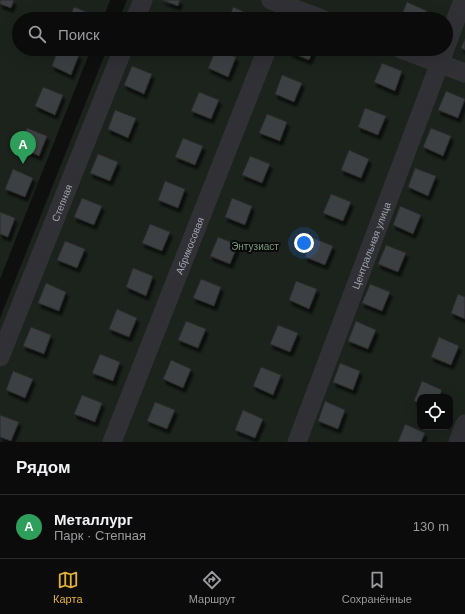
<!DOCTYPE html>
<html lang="ru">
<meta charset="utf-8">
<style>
:root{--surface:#0b0b0c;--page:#141415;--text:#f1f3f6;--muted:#9a9b9d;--line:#2b2b2d;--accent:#e2b136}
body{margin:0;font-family:Helvetica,sans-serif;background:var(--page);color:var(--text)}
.controls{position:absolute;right:12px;bottom:12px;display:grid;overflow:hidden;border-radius:8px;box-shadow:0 4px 16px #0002}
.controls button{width:36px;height:36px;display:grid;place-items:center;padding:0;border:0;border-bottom:1px solid var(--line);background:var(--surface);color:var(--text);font:20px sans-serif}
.you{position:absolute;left:304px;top:243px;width:14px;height:14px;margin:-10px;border:3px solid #fff;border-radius:50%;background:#1a73e8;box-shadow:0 0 0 6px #1a73e833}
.badge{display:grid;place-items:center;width:26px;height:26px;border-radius:50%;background:var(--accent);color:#fff;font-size:13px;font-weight:700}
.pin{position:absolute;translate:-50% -33px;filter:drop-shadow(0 1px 2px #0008)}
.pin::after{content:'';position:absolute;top:21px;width:14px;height:12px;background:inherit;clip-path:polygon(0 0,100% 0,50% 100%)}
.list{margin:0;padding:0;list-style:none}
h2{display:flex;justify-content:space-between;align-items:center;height:52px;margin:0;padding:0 16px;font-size:17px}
h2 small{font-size:13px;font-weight:400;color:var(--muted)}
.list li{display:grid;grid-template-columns:26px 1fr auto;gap:12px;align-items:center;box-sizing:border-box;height:64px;padding:0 16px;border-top:1px solid var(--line)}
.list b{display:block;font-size:15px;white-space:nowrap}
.list p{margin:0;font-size:13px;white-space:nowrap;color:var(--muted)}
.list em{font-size:13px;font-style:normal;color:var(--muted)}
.icon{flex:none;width:22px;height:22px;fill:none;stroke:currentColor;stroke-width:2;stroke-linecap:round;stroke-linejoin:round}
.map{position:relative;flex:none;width:465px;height:442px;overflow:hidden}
.search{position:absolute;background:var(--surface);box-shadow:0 4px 16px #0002;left:12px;right:12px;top:12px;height:44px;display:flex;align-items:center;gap:10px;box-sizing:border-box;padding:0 14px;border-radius:22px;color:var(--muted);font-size:15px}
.sheet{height:116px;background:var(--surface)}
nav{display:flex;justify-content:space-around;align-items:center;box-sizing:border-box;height:56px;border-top:1px solid var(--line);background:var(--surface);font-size:11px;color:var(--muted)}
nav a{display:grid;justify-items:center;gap:2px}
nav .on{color:var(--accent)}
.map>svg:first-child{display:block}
.green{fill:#1c231d;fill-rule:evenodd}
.building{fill:#3e3f43;stroke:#2a292c;filter:url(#shadow)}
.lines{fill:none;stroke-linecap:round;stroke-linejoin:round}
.minor{stroke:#313135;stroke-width:19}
.labels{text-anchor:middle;stroke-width:4;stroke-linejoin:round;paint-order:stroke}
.street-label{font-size:10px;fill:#a1a5b0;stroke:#0a0a0b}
.park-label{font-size:10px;fill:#7a9a7d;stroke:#0a0a0b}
</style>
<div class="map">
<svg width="465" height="442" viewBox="0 0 465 442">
<defs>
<filter id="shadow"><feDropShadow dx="2.5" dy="4.5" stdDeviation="1" flood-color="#0009"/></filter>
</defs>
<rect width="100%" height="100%" fill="#0f0f10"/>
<path class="green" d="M 0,0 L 110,0 L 103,19 L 19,19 L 19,49 L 91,49 L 0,279 Z
M 127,0 L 465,0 L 465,442 L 0,442 L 0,318 L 107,49 L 446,49 L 446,19 L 119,19 ZM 420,397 L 450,397 L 450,427 L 420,427 Z"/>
<path class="building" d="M 0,0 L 14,0 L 11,8 L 0,4 Z
M 162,0 L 180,0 L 178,6 Z
M 407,2 L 427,11 L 424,19 L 400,19 Z
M 74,7 L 94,15 L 93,19 L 69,19 Z
M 233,7 L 253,16 L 252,19 L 229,19 Z
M 465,39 L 465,50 L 461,48 Z
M 58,49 L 63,49 L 79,55 L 71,75 L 52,66 Z
M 216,49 L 236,57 L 228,77 L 208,68 Z
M 290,49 L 314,49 L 309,60 L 289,52 Z
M 382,63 L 402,71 L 395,91 L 374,82 Z
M 132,66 L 152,74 L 144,94 L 124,85 Z
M 282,75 L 302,83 L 294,102 L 275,94 Z
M 43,87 L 63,95 L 55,115 L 35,106 Z
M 446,91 L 465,99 L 458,118 L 438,110 Z
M 199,92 L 219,100 L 211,119 L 191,111 Z
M 365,108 L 386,116 L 378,135 L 358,127 Z
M 115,110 L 136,118 L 128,138 L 108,129 Z
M 267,114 L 287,122 L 280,141 L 259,133 Z
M 27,128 L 47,136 L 39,156 L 19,147 Z
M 431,128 L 451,136 L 443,156 L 423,147 Z
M 183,138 L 203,146 L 195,165 L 175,157 Z
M 349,150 L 369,159 L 361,178 L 341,170 Z
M 98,154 L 118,162 L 110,181 L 90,173 Z
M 250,156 L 270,164 L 262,183 L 242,175 Z
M 415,168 L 436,176 L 428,196 L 408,187 Z
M 13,169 L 33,178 L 25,197 L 5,189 Z
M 165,181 L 185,189 L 178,208 L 158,200 Z
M 331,194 L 351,202 L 343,221 L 323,213 Z
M 82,198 L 102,206 L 94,225 L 74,217 Z
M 232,198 L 252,206 L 245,225 L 225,217 Z
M 400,206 L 421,215 L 413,234 L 393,225 Z
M 0,212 L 15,218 L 8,237 L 0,234 Z
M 150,224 L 170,232 L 162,251 L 142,243 Z
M 218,237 L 238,245 L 230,264 L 210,256 Z
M 313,238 L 333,246 L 325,265 L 305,257 Z
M 65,241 L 85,249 L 77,268 L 57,260 Z
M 386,245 L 406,253 L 398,272 L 378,264 Z
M 133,268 L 153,276 L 146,296 L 126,287 Z
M 201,279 L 221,287 L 214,306 L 193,298 Z
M 296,281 L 317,289 L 309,309 L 289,300 Z
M 46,283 L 66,292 L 59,311 L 38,303 Z
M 370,284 L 390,292 L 382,311 L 362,303 Z
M 458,294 L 465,297 L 465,319 L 451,313 Z
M 117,309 L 137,318 L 129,337 L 109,329 Z
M 186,321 L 206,329 L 198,348 L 178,340 Z
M 356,321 L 376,330 L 368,349 L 348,341 Z
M 278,325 L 298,333 L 290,352 L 270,344 Z
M 31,327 L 51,335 L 44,354 L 23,346 Z
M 439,337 L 459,346 L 451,365 L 431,357 Z
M 100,354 L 120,362 L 113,381 L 92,373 Z
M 171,360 L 191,369 L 183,388 L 163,379 Z
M 340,363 L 360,371 L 353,390 L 333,382 Z
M 261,367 L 281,375 L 273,395 L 253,386 Z
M 13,371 L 33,379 L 25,398 L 6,390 Z
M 422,381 L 442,390 L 439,397 L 420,397 L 420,403 L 414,401 Z
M 82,395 L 102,403 L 95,422 L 74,414 Z
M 325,401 L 345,410 L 338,429 L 318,421 Z
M 155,402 L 175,410 L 167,429 L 147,421 Z
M 243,410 L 263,419 L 255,438 L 235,430 Z
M 0,415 L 19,422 L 11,441 L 0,437 Z
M 405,424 L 425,433 L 421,442 L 398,442 Z"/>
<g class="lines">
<g class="minor">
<path d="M 271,0 L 322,19"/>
<path d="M 135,19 L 143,0"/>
<path d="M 446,46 L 463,0"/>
<path d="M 401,49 L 465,73"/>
<path id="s1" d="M 0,357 L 123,49"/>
<path id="s2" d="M 112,442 L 267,49"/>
<path id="s3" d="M 297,442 L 445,49"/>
<path d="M 458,442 L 465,424"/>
</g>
</g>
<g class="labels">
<g class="street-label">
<text dy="4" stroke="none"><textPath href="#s1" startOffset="166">Степная</textPath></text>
<text dy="4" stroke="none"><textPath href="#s2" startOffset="211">Абрикосовая</textPath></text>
<text dy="4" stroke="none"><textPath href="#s3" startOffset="210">Центральная улица</textPath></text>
</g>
<g class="park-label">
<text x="255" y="250">Энтузиаст</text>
</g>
</g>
</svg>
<div class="controls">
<button><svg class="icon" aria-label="locate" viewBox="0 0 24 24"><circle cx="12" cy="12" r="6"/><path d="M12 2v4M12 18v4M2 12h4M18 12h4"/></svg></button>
</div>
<div class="you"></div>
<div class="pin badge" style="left:23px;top:164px;background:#2e9e5b">A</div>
<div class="search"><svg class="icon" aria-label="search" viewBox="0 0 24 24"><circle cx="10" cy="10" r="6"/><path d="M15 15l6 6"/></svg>Поиск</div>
</div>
<section class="sheet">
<h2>Рядом<small></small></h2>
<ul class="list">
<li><span class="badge" style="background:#2e9e5b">A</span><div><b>Металлург</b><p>Парк · Степная</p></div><em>130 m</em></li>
</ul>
</section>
<nav>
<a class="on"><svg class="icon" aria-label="map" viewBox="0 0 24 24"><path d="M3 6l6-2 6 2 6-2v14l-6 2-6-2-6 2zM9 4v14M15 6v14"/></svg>Карта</a>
<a><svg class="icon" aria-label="directions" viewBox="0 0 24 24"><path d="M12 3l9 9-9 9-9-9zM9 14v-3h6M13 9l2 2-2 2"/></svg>Маршрут</a>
<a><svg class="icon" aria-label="saved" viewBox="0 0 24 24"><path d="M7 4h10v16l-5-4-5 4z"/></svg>Сохранённые</a>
</nav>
